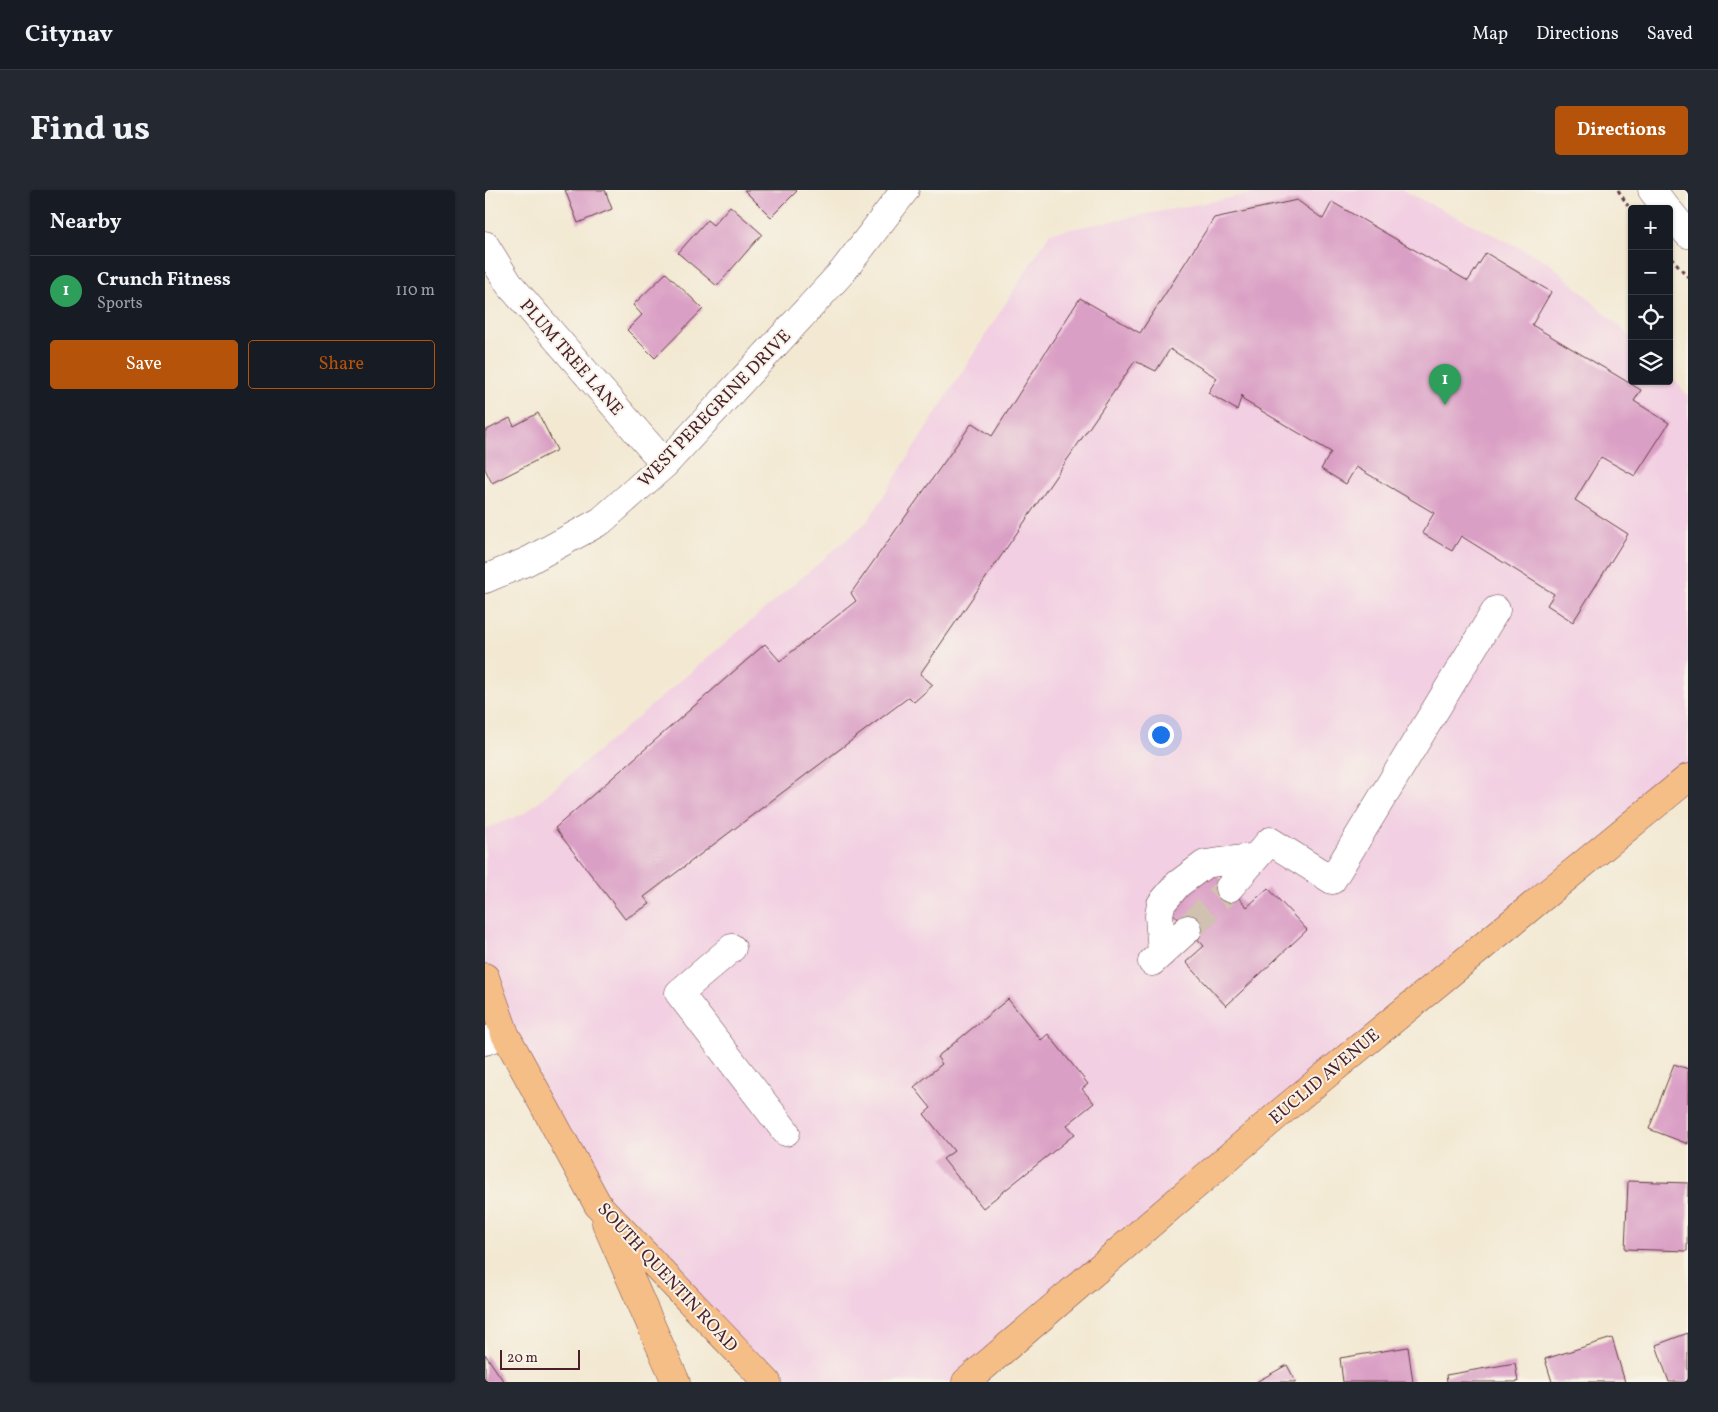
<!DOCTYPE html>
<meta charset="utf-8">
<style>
:root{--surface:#171b24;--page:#242831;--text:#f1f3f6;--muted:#9ea1a6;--line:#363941;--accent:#b45309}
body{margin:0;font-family:Vollkorn,serif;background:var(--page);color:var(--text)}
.controls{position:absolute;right:15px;top:15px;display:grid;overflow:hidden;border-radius:5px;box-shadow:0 1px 4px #0004}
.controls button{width:45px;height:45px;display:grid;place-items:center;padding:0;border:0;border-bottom:1px solid var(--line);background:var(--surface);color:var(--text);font:25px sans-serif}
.scale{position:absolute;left:15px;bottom:12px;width:80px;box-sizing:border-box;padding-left:5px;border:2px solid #4a1f2b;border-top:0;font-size:14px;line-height:18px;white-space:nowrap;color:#4a1f2b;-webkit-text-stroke:4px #f7f3e8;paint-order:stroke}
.you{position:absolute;left:675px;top:544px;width:18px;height:18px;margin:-12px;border:4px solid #fff;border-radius:50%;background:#1a73e8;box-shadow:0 0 0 8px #1a73e833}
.badge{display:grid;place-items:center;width:32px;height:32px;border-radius:50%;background:var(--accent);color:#fff;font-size:16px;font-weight:700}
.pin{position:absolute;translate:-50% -41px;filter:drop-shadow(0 1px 2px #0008)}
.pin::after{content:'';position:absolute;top:26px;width:18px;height:15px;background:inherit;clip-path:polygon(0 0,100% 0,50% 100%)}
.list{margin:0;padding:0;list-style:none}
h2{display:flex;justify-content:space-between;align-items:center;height:65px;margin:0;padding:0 20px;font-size:21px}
h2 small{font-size:16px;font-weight:400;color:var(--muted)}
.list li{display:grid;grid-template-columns:32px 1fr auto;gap:15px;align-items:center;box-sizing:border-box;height:70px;padding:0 20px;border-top:1px solid var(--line)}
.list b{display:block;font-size:19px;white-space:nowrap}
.list p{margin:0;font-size:16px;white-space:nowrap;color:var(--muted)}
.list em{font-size:16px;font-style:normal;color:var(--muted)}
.actions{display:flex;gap:10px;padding:15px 20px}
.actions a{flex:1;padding:11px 0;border:1px solid var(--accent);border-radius:5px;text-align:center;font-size:18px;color:var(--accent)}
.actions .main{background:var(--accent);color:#fff}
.icon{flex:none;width:28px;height:28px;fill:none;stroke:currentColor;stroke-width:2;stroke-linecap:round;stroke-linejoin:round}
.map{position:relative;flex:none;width:1203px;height:1192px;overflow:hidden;border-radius:5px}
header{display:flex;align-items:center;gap:30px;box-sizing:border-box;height:70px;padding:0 25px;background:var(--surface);border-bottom:1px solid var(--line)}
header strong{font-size:24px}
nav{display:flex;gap:28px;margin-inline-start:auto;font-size:18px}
.intro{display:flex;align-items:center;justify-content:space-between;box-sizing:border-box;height:120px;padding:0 30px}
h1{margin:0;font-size:35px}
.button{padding:12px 22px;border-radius:5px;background:var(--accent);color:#fff;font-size:18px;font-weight:700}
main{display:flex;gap:30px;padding:0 30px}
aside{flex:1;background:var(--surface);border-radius:5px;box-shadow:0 1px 4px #0004}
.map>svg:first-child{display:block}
.built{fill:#f2cfe2}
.building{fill:#da9fc5}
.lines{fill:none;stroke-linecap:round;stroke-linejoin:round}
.minor-tunnel{stroke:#d1c1b1;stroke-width:28;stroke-dasharray:28 14;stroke-linecap:butt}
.minor-casing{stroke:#633d44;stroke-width:29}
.major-casing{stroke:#633d44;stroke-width:29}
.path{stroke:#633d44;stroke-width:3;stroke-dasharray:4 4;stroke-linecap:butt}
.minor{stroke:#fff;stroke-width:28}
.major{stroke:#f6be87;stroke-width:28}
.labels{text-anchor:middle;stroke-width:4;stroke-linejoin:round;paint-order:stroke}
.street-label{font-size:18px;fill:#4a1f2b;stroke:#f7f3e8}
</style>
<header>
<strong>Citynav</strong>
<nav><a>Map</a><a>Directions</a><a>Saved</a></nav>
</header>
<div class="intro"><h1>Find us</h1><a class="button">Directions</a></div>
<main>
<aside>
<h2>Nearby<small></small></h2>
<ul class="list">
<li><span class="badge" style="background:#2e9e5b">1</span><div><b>Crunch Fitness</b><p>Sports</p></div><em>110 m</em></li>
</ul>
<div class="actions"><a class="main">Save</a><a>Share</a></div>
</aside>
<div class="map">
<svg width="1203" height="1192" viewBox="0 0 1203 1192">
<rect width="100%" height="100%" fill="#f7f3e8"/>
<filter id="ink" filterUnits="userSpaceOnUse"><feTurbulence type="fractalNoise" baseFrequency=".02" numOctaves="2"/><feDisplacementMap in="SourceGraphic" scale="10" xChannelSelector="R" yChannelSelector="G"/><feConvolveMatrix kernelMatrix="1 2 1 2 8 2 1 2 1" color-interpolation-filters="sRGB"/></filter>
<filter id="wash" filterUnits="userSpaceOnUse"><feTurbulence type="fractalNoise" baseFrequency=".0096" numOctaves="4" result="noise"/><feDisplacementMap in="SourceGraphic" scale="20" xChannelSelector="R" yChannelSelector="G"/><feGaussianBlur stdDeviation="1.12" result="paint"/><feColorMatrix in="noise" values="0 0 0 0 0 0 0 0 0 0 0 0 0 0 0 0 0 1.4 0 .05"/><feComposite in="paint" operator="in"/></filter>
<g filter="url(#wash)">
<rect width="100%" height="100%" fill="#f3e9d3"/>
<path class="built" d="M 785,0 L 917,0 L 1064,72 L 1147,148 L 1147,191 L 1184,191 L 1184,183 L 1203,206 L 1203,588 L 482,1192 L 282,1192 L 113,1015 L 0,787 L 0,639 L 40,623 L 382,332 L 565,43 Z"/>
<g id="blocks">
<path class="building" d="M 80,0 L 120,0 L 127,19 L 93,33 Z
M 259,0 L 310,0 L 312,1 L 286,27 Z
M 812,10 L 838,29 L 847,12 L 983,91 L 1001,63 L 1066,102 L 1047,135 L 1156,200 L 1149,211 L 1184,233 L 1150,286 L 1116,267 L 1090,310 L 1143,344 L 1088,432 L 1062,415 L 1069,404 L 976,346 L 967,361 L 937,343 L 949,323 L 871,277 L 861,294 L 836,279 L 846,262 L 758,210 L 757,205 L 752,220 L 723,203 L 732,188 L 685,159 L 671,181 L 650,171 L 435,484 L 448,495 L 429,512 L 424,507 L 159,707 L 165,714 L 140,729 L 70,638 L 280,454 L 295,471 L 371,411 L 366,403 L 487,233 L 507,246 L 595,108 L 655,143 L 729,28 Z
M 245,16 L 277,44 L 232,96 L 193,63 L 222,30 L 228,35 Z
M 181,83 L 218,119 L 170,168 L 142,140 L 157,125 L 148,115 Z
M 53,223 L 72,260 L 7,293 L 0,279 L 0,241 L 25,228 L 29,236 Z
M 725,677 L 762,717 L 783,698 L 822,740 L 741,816 L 701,772 L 719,756 L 682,717 Z
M 523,809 L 556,850 L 563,844 L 603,894 L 597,899 L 609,913 L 582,935 L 590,944 L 498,1018 L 458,969 L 469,961 L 439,924 L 446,918 L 429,897 L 457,874 L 452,867 Z
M 1189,874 L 1203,879 L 1203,954 L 1164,939 Z
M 1143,991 L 1203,993 L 1202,1061 L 1140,1059 Z
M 1203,1143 L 1203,1192 L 1184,1192 L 1171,1155 Z
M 1127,1148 L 1140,1192 L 1067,1192 L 1060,1169 Z
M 923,1157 L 928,1192 L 858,1192 L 855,1168 Z
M 0,1164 L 19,1192 L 0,1192 Z
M 1030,1173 L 1033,1192 L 962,1192 L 961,1185 Z
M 802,1175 L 811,1192 L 771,1192 Z"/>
</g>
</g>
<g filter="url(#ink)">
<use href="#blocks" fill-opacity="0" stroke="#633d44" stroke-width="1"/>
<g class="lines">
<path class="minor-tunnel" d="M 703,739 L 744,698"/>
<g class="minor-casing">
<path id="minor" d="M 1167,0 L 1182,19
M 1184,21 L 1203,44
M 0,55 L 24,94 L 180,274
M 0,389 L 43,371 L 116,331 L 180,274 L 358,81 L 420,0
M 744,698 L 785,651 L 847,690 L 1011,420
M 247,758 L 194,803 L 301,942
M 677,763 L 674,726 L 676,714 L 693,694 L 720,674 L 771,667
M 667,772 L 703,739
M 0,851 L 20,844"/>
</g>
<g class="major-casing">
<path id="major" d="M 0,787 L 20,844 L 113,1015 L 282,1192
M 121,1033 L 191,1192
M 481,1192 L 802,917 L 1203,588"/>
</g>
<path class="path" d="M 1133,0 L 1143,16
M 1186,67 L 1203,87"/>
<use href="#minor" class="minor"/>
<use href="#major" class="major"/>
</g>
</g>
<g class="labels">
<g class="street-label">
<text transform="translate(87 167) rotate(49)" y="6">PLUM TREE LANE</text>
<text transform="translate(229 218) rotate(-46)" y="6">WEST PEREGRINE DRIVE</text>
<text transform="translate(839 886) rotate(-40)" y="6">EUCLID AVENUE</text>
<text transform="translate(183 1087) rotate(47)" y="6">SOUTH QUENTIN ROAD</text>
</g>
</g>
</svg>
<div class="controls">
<button>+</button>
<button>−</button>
<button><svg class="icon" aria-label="locate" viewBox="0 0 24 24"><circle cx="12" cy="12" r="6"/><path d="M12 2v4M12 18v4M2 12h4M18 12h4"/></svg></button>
<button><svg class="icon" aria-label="layers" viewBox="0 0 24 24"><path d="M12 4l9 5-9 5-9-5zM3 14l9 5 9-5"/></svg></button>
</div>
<div class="scale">20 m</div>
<div class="you"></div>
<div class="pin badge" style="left:960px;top:215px;background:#2e9e5b">1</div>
</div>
</main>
